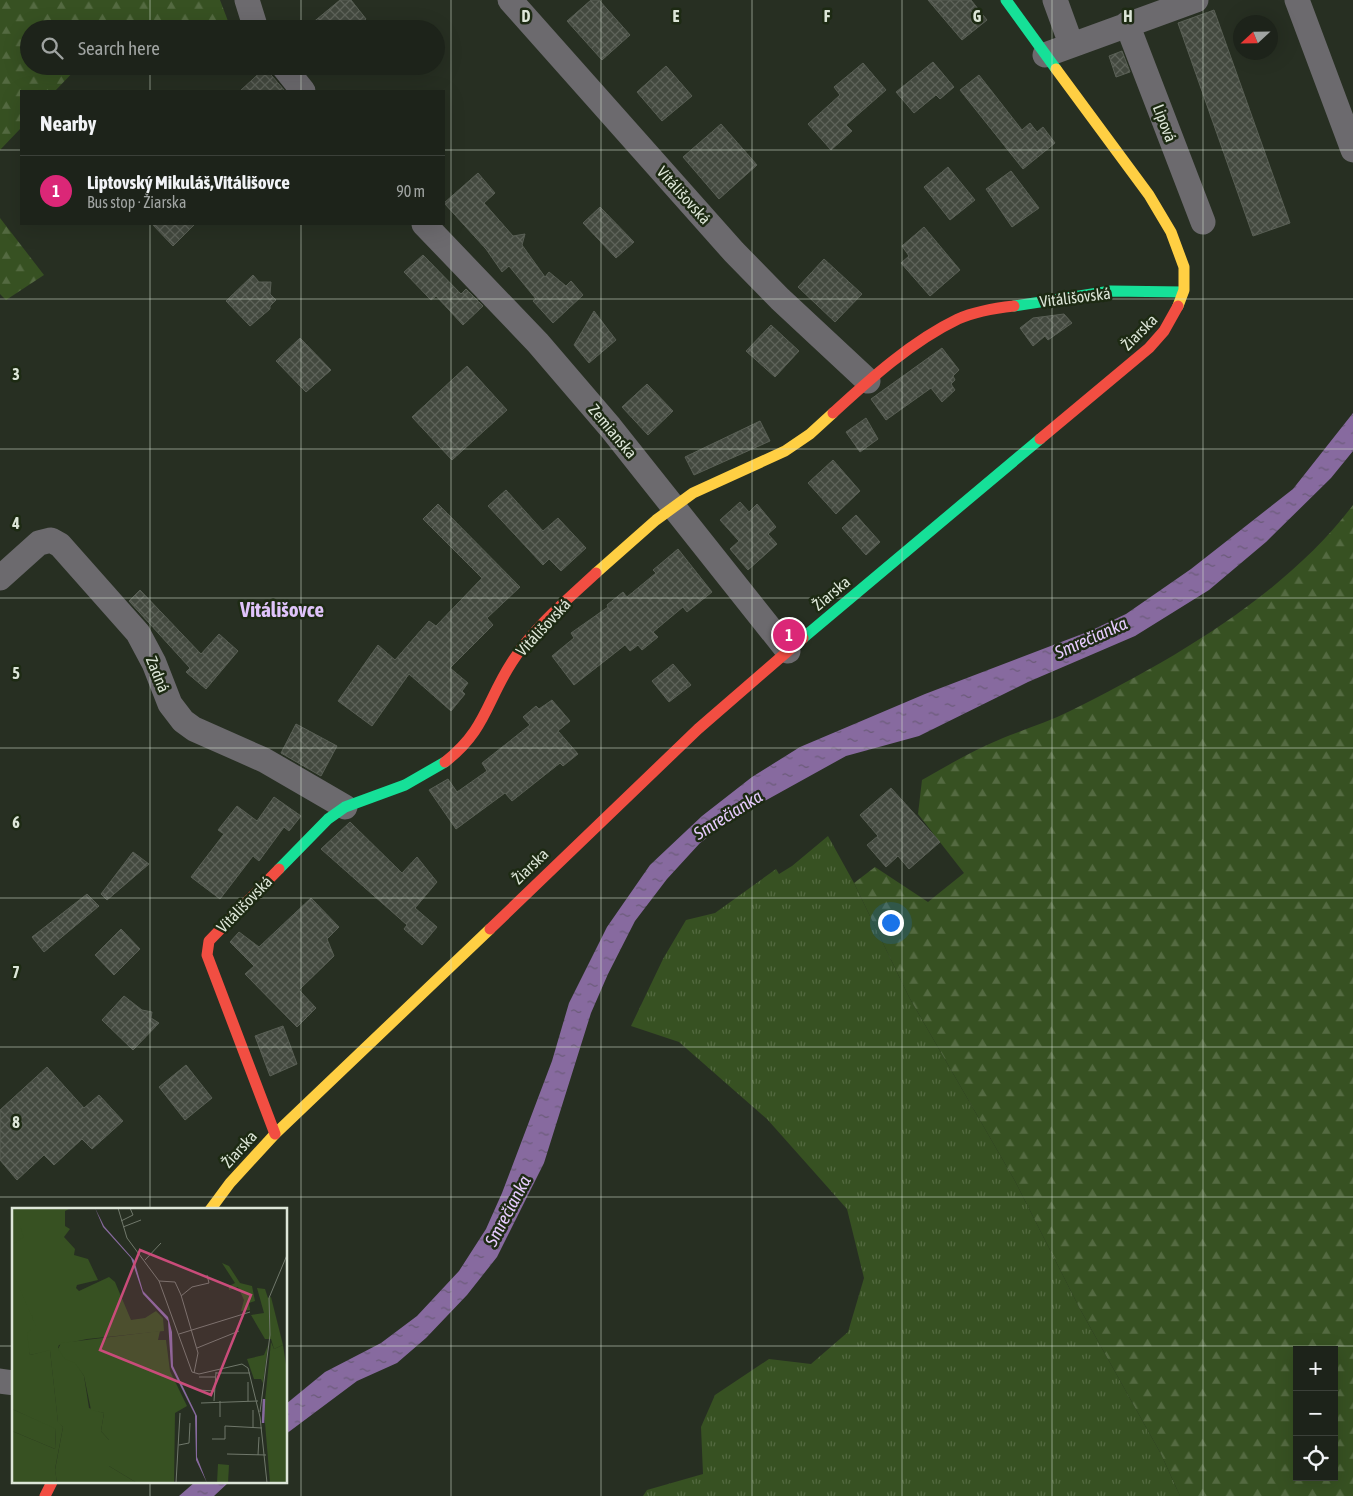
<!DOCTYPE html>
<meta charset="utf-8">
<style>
:root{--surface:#1d231a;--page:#252b23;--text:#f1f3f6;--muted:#a0a4a2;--line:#3b4039;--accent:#db2777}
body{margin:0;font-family:"Asap Condensed",sans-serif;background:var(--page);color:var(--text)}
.controls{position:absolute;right:15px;bottom:15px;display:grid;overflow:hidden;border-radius:0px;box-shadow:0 5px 20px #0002}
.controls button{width:45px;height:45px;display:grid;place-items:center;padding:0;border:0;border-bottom:1px solid var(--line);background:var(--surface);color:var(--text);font:25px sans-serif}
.compass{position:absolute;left:1233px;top:15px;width:45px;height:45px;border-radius:50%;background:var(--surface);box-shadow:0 5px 20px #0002;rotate:248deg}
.you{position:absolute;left:890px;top:922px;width:18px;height:18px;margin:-12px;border:4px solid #fff;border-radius:50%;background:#1a73e8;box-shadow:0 0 0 8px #1a73e833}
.badge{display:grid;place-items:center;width:32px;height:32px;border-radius:50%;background:var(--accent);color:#fff;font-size:16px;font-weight:700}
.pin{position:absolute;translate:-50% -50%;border:2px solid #fff;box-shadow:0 1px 5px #0006}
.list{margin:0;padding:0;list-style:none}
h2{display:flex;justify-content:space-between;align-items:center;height:65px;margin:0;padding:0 20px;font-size:21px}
h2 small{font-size:16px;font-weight:400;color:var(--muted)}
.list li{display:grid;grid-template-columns:32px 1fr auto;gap:15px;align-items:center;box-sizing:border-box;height:70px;padding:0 20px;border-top:1px solid var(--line)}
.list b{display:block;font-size:19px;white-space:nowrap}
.list p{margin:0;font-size:16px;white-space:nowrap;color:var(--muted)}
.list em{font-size:16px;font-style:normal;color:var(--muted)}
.icon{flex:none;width:28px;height:28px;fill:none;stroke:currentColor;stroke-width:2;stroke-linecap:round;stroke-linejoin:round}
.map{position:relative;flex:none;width:1353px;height:1496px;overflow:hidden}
.search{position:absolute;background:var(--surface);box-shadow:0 5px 20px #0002;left:20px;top:20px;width:425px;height:55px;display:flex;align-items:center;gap:12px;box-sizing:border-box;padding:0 18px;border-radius:28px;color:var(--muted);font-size:19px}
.panel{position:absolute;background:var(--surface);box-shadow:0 5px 20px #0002;left:20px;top:90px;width:425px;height:135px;border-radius:0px}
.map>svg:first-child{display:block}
.grass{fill:url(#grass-tufts)}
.forest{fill:url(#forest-firs);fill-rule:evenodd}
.water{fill:url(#water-ripples)}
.building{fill:url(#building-cross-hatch);stroke:#595f55}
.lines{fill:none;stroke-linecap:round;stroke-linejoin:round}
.street{stroke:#6c6a6e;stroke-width:25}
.fast{stroke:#16e098;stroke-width:11}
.slow{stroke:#ffcf43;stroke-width:11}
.jam{stroke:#f24e42;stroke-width:11}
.grid{fill:none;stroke:#dde6d8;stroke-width:1;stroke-opacity:0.55}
.labels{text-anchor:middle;stroke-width:5;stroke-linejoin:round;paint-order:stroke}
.street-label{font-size:16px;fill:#dde6d8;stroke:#1d2a13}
.water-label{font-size:18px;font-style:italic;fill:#e6cbfe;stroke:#1d2a13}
.district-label{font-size:21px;font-weight:bold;fill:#dfc3f9;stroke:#1d2a13}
.inset-river{fill:none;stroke:#876a9f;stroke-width:2.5}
.inset-road{fill:none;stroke:#70786b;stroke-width:1}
.view{fill:#c94c7a;fill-opacity:0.15;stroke:#c94c7a;stroke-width:2.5}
.inset-edge{fill:none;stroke:#dde6d8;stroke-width:2.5}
.grid-label{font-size:16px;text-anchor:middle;font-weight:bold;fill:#dde6d8;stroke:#1d2a13;stroke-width:5;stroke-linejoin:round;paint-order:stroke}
</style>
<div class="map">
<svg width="1353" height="1496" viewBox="0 0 1353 1496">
<defs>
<pattern id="grass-tufts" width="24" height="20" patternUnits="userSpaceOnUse" patternTransform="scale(1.25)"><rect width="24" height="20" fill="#375122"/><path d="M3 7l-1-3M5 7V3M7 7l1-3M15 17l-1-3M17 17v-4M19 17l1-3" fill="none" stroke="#546a41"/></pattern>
<pattern id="forest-firs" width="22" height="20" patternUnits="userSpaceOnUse" patternTransform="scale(1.25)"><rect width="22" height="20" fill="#375122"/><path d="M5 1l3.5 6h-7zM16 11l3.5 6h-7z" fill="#546a41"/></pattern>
<pattern id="water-ripples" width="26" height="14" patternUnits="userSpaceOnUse" patternTransform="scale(1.25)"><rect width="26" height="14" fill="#876a9f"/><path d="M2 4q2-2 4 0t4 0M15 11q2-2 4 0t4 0" fill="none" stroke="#6b5b79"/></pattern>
<pattern id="building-cross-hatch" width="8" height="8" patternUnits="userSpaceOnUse" patternTransform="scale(1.25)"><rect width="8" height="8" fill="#43493f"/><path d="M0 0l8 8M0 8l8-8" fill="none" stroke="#5e635a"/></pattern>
</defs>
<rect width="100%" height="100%" fill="#272f22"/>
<path class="grass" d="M 828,836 L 854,883 L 909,997 L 1015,1181 L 1080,1309 L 1161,1454 L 1180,1496 L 643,1496 L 647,1490 L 703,1474 L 701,1427 L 715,1395 L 769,1359 L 811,1364 L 848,1332 L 864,1278 L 847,1209 L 767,1119 L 679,1042 L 631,1026 L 663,959 L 686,920 L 715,913 L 776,869 L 779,874 L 792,866 Z"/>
<path class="forest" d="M 0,0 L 220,0 L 231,29 L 29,29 L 29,66 L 79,66 L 55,91 L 21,91 L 21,128 L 0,150 Z
M 0,218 L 44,275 L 6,300 L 0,294 Z
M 1353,505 L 1353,1496 L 1180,1496 L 1161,1454 L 1080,1309 L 1015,1181 L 909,997 L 854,883 L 875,867 L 928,902 L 964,873 L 918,814 L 922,780 C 948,765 974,750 1003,738 C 1025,729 1048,722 1070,711 C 1171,661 1284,596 1353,505 ZM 1297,1350 L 1334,1350 L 1334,1477 L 1297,1477 Z"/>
<path class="water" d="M 1353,413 L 1353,451 L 1331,478 L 1266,542 L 1209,590 L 1135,636 L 1028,682 L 919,736 L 846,756 L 732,819 L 700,843 L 667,879 L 635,921 L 608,974 L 591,1013 L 544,1163 L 497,1257 L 467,1295 L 426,1338 L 397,1363 L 357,1381 L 286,1434 L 286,1404 L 325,1372 L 381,1343 L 417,1316 L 459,1271 L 486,1229 L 502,1193 L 552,1061 L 569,1003 L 607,927 L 650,865 L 702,816 L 752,777 L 800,747 L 925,694 L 1090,631 L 1126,614 L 1191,569 L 1293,489 Z
M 195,1482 L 229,1482 L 214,1496 L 179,1496 Z"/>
<path class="building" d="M 340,0 L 351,0 L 366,19 L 354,29 L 305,29 Z
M 591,0 L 599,0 L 630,35 L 602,60 L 567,21 Z
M 928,0 L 971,0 L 987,20 L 962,40 Z
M 1214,10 L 1290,223 L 1253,236 L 1178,23 Z
M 1122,51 L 1130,72 L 1116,77 L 1109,56 Z
M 933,62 L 954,87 L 940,99 L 936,95 L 914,113 L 896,92 Z
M 863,63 L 886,90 L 846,125 L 852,131 L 831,150 L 808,124 L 840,95 L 834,87 Z
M 666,66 L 692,96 L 662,121 L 637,92 Z
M 265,68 L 285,91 L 240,91 Z
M 979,75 L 1022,130 L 1030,123 L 1037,132 L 1043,127 L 1055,143 L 1023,169 L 960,90 Z
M 721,124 L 757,165 L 719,199 L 683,157 Z
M 948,167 L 975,200 L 950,220 L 924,187 Z
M 1011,171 L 1039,208 L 1012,227 L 986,189 Z
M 478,173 L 495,193 L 484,203 L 513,236 L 525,234 L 522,245 L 545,277 L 549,272 L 566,286 L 571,281 L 583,295 L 553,323 L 533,301 L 536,299 L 509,266 L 502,272 L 486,249 L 444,203 Z
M 600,207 L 634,242 L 616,258 L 583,223 Z
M 152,224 L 195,224 L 173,246 Z
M 924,227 L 960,270 L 930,296 L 901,263 L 909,256 L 902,246 Z
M 423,255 L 461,294 L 466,289 L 483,306 L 463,325 L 436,296 L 431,300 L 404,272 Z
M 824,259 L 862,294 L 835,322 L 798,287 Z
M 253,275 L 259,282 L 271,282 L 270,294 L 276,300 L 270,306 L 270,309 L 250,326 L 226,301 Z
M 594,311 L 616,340 L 589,363 L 574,345 Z
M 1064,314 L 1072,323 L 1048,340 L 1045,336 L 1033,346 L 1020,328 L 1033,318 Z
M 771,325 L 799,351 L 775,377 L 746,351 Z
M 300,338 L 331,370 L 306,392 L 276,361 Z
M 942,348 L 959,370 L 953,376 L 955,380 L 951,384 L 955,390 L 942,402 L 931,388 L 886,420 L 871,399 Z
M 467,366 L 507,410 L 452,460 L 412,417 Z
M 647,384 L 673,411 L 648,435 L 622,407 Z
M 866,418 L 878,439 L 860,452 L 846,432 Z
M 760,421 L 770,441 L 694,475 L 685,457 Z
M 833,460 L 860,491 L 836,514 L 808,483 Z
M 506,490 L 543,531 L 558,518 L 586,548 L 561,571 L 549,559 L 543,565 L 488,506 Z
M 740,502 L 749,512 L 757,504 L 776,527 L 768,534 L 777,544 L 748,570 L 730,549 L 739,541 L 720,520 Z
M 438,504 L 520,587 L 487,618 L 493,625 L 450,668 L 468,683 L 462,691 L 465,694 L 451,711 L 409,674 L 372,726 L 338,701 L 378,645 L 395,660 L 429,621 L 436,626 L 482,578 L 423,519 Z
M 856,515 L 880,542 L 866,555 L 842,528 Z
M 678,549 L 712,592 L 687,612 L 683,607 L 653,632 L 658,637 L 642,650 L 638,645 L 630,651 L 625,645 L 574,685 L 552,656 L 574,638 L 571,633 L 608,607 L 607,605 L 623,592 L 627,597 L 656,573 L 653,570 Z
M 140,590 L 201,654 L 219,634 L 238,651 L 206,689 L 186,672 L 190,668 L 129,601 Z
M 673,664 L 691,685 L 669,702 L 652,681 Z
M 552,700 L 570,721 L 558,731 L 578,754 L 563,766 L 560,763 L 512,801 L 505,793 L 456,829 L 429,790 L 448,779 L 457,792 L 487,771 L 482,763 L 530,725 L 523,717 L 536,706 L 539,709 Z
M 296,724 L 337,746 L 321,776 L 281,753 Z
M 891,788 L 940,842 L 909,869 L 898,856 L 886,867 L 867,845 L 878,836 L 860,815 Z
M 274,797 L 301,816 L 289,831 L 284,827 L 259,861 L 253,856 L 220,899 L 191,877 L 224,834 L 218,830 L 237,806 L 257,821 Z
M 350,822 L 402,873 L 417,857 L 437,882 L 415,908 L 437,927 L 422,945 L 404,929 L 407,925 L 321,849 Z
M 133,852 L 149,864 L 107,900 L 101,894 Z
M 87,894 L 99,906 L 44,952 L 32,937 Z
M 311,898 L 339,927 L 327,939 L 334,956 L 299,990 L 316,1008 L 297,1027 L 245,974 L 254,966 L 230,942 L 239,932 L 259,947 Z
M 121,929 L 140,949 L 114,975 L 95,955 Z
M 124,996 L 142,1010 L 152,1012 L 151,1018 L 159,1023 L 133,1050 L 102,1020 Z
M 283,1026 L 297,1064 L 270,1076 L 255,1036 Z
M 186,1065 L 212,1098 L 185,1120 L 159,1087 Z
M 47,1067 L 84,1108 L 99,1095 L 123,1121 L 92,1149 L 82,1139 L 54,1165 L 44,1155 L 17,1180 L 0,1160 L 0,1110 Z"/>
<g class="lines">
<path class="street" d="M 247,0 L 256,29
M 510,0 L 734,252 L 780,299 L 868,381
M 1055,0 L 1071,44
M 1297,0 L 1353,150
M 1127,24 L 1203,222
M 1045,55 L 1196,0
M 283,66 L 303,91
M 424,224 L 538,343 L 610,427 L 788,651
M 0,578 L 39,543 L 51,540 L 60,545 L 138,633 L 154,663 L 170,704 L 183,721 L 194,729 L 264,760 L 345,807
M 0,1381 L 14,1383"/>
<path class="fast" d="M 1006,0 L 1056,69
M 1014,306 L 1111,291 L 1183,292
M 803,638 L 1040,439
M 279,869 L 328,819 L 345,807 L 405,785 L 445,762"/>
<path class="slow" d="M 1056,69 L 1149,195 L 1171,232 L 1184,267 L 1184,290 L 1178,306
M 596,573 L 656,520 L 693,493 L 785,451 L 810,434 L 833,413
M 210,1210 L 230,1183 L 275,1134 L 490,929"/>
<path class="jam" d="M 833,413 C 870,379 912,341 958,319 C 976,311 996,308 1014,306
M 1040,439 L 1149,348 L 1164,331 L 1178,306
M 445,762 C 486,730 486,702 512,662 C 534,627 566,601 596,573
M 490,929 L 698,729 L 803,638
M 275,1134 L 207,955 L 209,941 L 279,869
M 45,1496 L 52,1482"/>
</g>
<path class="grid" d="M 150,0 L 150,29M 301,0 L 301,29M 451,0 L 451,1496M 601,0 L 601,1496M 752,0 L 752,1496M 902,0 L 902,1496M 1052,0 L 1052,1496M 1203,0 L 1203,1496M 150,66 L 150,91M 301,66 L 301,91M 0,150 L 21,150M 444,150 L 1353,150M 150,224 L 150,1210M 301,224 L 301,1496M 0,299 L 1353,299M 0,449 L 1353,449M 0,598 L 1353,598M 0,748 L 1353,748M 0,898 L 1353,898M 0,1047 L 1353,1047M 0,1197 L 1353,1197M 0,1346 L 14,1346M 286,1346 L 1353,1346M 150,1482 L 150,1496"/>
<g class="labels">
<g class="street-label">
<text transform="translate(1165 123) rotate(69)" y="6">Lipová</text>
<text transform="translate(684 195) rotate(48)" y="6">Vitálišovská</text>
<text transform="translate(1075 297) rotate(-7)" y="6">Vitálišovská</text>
<text transform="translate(1139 332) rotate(-45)" y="6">Žiarska</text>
<text transform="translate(613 431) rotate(50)" y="6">Zemianska</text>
<text transform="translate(831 593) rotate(-40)" y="6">Žiarska</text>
<text transform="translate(543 627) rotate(-47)" y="6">Vitálišovská</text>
<text transform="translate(158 674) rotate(68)" y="6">Zadná</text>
<text transform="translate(530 866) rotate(-44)" y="6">Žiarska</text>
<text transform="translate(244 904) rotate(-46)" y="6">Vitálišovská</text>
<text transform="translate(239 1149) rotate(-48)" y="6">Žiarska</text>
</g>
<g class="water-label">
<text transform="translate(1091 638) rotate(-24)" y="6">Smrečianka</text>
<text transform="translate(728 815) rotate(-32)" y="6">Smrečianka</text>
<text transform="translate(508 1211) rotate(-62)" y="6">Smrečianka</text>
</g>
<g class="district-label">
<text x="282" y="617">Vitálišovce</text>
</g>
</g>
<g transform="translate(12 1208)">
<rect width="275" height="275" fill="#272f22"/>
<path d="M 0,0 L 59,0 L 53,3 L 53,18 L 58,21 L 52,29 L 63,41 L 62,47 L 76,51 L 86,72 L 65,77 L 64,80 L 67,83 L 97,69 L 103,74 L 119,112 L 133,110 L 144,103 L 151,110 L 152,123 L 75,131 L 47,137 L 46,140 L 64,155 L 72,168 L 77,200 L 92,205 L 89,223 L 97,232 L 97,258 L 125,275 L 45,275 L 43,262 L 51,219 L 46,215 L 38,143 L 18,147 L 17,144 L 9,103 L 0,76 ZM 256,137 L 251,175 L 249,171 L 242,171 L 235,151 L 252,147 ZM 0,201 L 44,220 L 43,241 L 0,223 Z" fill="#375122"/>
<path d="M 3,4 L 12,29 L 1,36 L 0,5 ZM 210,55 L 217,58 L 228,75 L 240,78 L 243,93 L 237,95 L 238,102 L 229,103 L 232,92 L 226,79 L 217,82 L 217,78 L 223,75 ZM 0,76 L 9,103 L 21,108 L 19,121 L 15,126 L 18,147 L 38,142 L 46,214 L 51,219 L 43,261 L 45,275 L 0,275 L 0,223 L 43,241 L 44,221 L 0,201 ZM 245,80 L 253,81 L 256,90 L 259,89 L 271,137 L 262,141 L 259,131 L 253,131 L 239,107 L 252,105 ZM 148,123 L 146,132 L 154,132 L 158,163 L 175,198 L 163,205 L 162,275 L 125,275 L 97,258 L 97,232 L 89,223 L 92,205 L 79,202 L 72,168 L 63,155 L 53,151 L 46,141 L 49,135 Z" fill="#375122"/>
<path d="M 0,63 L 24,118 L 0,136 Z" fill="#375122"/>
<path d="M 259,134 L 262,141 L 271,137 L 275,163 L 275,275 L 258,275 L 252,203 Z" fill="#375122"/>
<path d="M 206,256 L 217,257 L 216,275 L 205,275 Z" fill="#375122"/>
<path d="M 83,0 L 92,18 L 122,52 L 131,83 L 156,109 L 160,124 L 161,158 L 185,208 L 185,249 L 195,275 L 184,252 L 183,207 L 159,159 L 156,113 L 131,86 L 119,50 L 91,19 Z" fill="#876a9f"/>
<path class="inset-river" d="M 251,215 L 252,191"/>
<path class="inset-road" d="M 106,0 L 115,30 L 147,73 L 180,164 L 187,166 L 230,156 L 236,160 L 248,209 L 255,275M 109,13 L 121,7 L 118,0M 111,19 L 129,12M 133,52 L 149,35M 147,73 L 163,74 L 169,87 L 186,145 L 182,165M 169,88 L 180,79 L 197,75 L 195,67M 167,126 L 238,104M 185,140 L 227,123M 204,165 L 238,165M 187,169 L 203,169M 186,182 L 203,183M 202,193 L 204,164M 236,193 L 236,174M 189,195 L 246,193M 248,204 L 258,127 L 257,90 L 275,47M 208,209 L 208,193M 241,219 L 241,202M 200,231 L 213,231 L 213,218 L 250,220M 167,237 L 177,235 L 178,215M 215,246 L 254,247M 246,247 L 247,229M 164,275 L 168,205"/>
<path class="view" d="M 128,42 L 239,87 L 199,187 L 88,142 Z"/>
<rect width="275" height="275" class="inset-edge"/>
</g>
<g class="grid-label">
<text x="526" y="22">D</text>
<text x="676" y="22">E</text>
<text x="827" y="22">F</text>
<text x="977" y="22">G</text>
<text x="1128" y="22">H</text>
<text x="16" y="380">3</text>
<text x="16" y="529">4</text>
<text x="16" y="679">5</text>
<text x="16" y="828">6</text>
<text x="16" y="978">7</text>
<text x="16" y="1128">8</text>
</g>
</svg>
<div class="controls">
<button>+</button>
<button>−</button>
<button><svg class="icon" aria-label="locate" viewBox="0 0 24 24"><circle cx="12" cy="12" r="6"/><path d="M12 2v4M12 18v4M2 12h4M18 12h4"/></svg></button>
</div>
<svg class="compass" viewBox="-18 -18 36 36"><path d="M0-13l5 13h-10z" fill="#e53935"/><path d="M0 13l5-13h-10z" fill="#a0a4a2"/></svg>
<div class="you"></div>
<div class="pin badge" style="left:789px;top:635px">1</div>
<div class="search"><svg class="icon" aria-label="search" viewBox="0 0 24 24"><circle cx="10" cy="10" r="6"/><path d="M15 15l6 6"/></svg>Search here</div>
<section class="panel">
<h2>Nearby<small></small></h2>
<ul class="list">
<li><span class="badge">1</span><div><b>Liptovský Mikuláš,Vitálišovce</b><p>Bus stop · Žiarska</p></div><em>90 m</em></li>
</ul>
</section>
</div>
